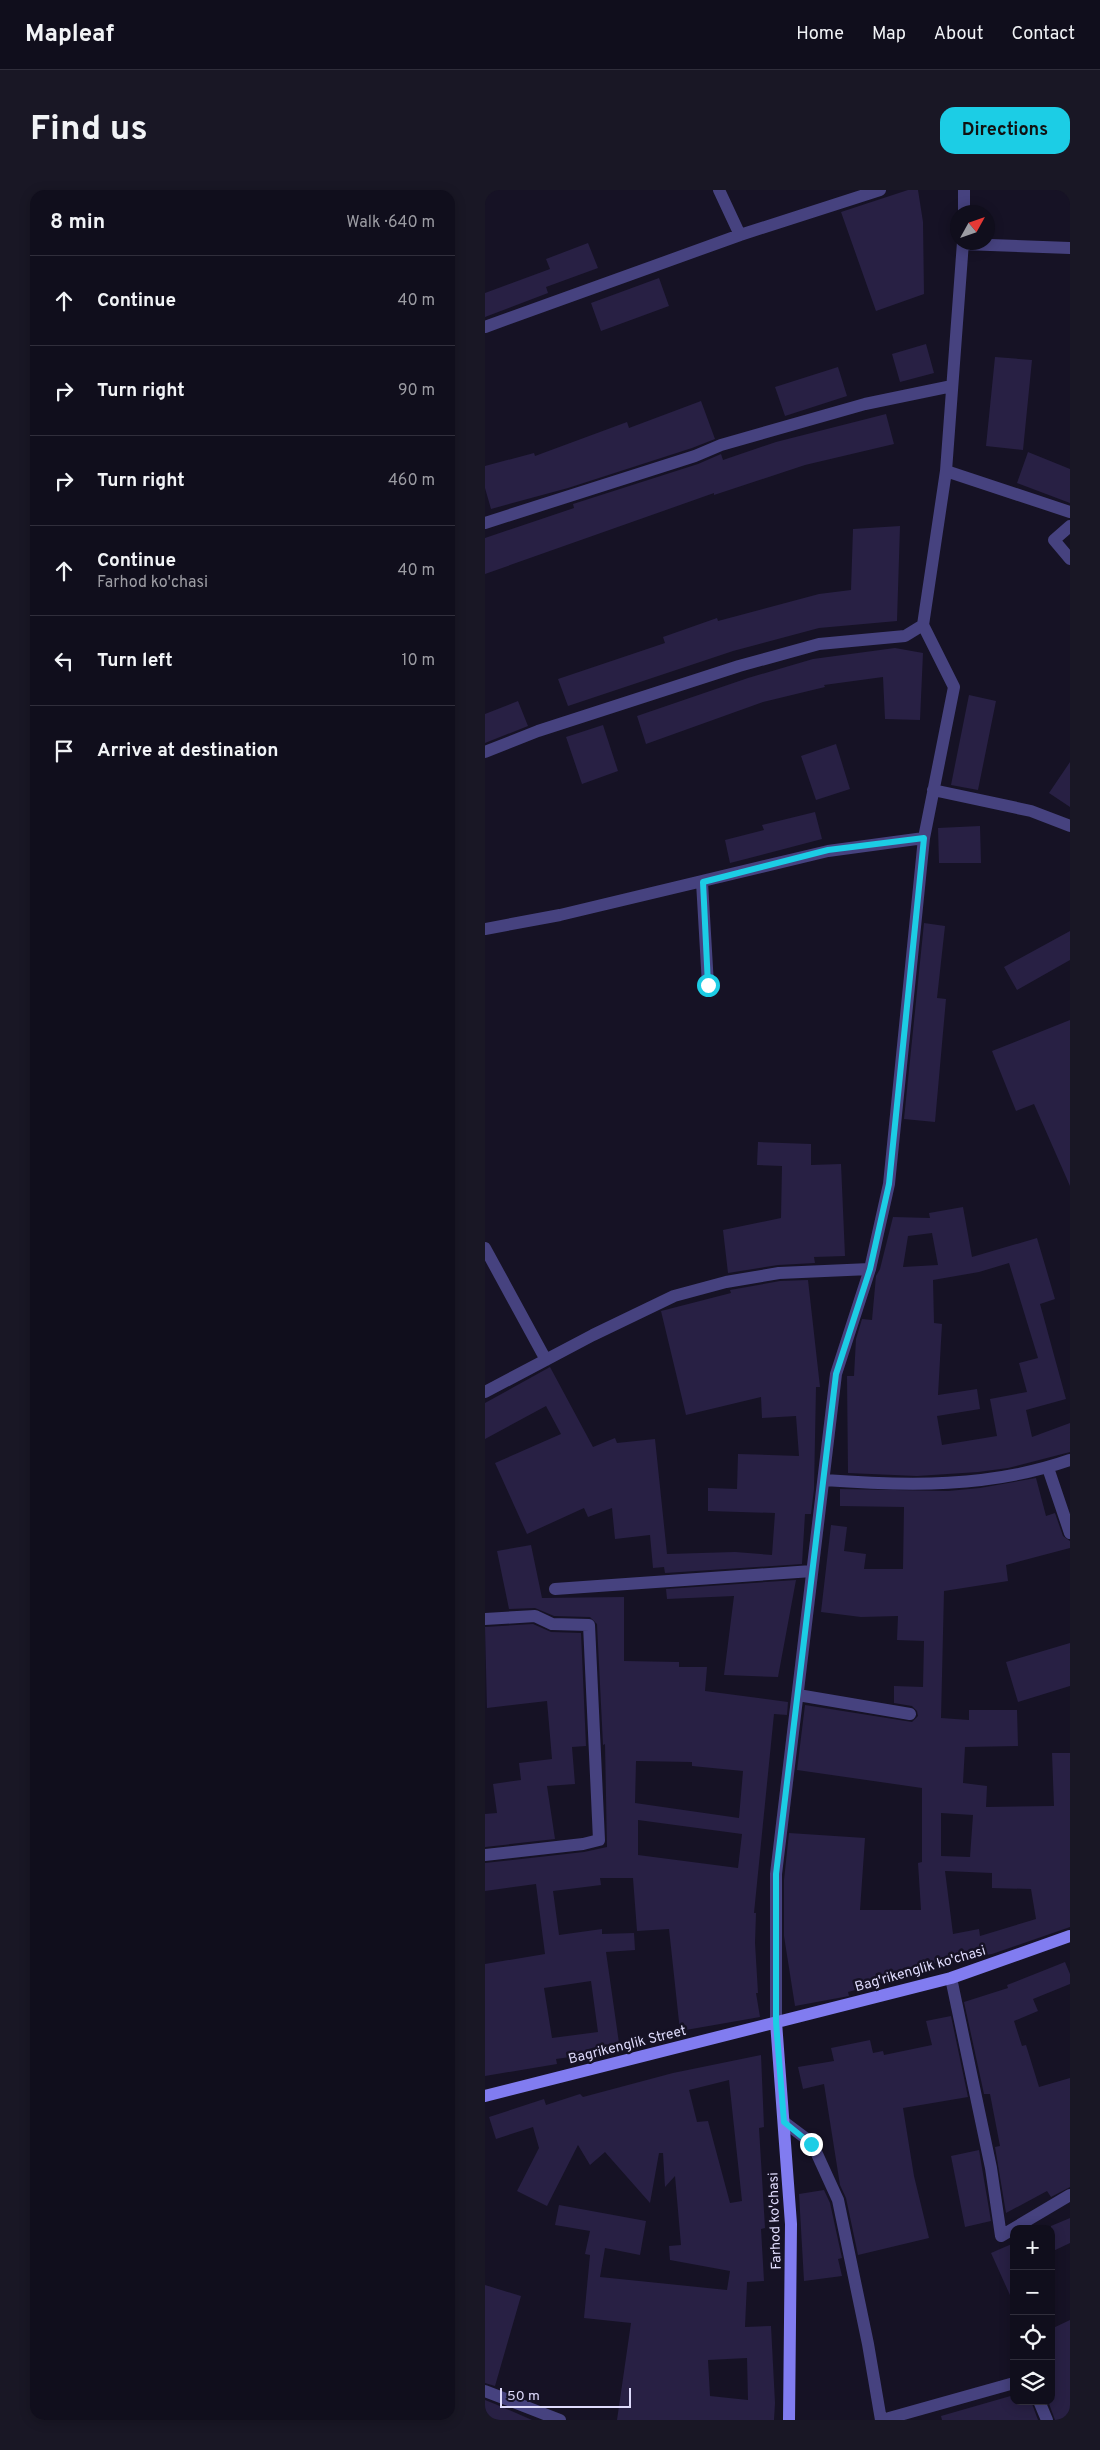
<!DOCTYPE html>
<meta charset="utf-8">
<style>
:root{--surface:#100e1c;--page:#191725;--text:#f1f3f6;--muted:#9c9ca3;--line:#302e3b;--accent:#1ccde5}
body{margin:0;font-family:Overpass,sans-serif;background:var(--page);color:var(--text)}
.controls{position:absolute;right:15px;bottom:15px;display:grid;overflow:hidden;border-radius:10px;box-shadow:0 2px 12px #0003}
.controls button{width:45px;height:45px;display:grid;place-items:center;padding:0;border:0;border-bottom:1px solid var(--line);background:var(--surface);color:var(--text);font:25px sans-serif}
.compass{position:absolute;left:465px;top:15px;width:45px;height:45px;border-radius:50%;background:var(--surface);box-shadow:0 2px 12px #0003;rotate:50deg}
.scale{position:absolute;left:15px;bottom:12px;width:131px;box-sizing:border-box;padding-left:5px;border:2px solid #dedafb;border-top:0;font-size:14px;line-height:18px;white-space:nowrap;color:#dedafb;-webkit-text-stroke:4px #161225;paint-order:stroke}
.stop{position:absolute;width:15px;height:15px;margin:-11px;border:4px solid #1ccde5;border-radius:50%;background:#fff}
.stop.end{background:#1ccde5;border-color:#fff;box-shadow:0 1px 5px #0008}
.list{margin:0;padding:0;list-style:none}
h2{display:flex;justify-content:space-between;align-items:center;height:65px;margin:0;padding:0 20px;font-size:21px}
h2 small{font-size:16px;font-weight:400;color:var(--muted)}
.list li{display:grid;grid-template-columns:32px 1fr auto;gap:15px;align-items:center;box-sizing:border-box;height:90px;padding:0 20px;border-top:1px solid var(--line)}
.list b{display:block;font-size:19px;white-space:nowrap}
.list p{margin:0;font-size:16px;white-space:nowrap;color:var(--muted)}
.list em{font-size:16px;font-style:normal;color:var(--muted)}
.icon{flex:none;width:28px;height:28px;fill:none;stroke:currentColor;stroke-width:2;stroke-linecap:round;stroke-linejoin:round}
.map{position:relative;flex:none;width:585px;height:2230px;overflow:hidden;border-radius:15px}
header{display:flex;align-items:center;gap:30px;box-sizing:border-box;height:70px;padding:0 25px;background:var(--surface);border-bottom:1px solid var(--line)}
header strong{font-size:24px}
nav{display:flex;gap:28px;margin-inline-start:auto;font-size:18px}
.intro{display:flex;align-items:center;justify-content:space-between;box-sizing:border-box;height:120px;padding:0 30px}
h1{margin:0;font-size:35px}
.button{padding:12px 22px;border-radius:15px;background:var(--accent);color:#111;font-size:18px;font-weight:700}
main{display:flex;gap:30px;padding:0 30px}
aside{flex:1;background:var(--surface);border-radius:15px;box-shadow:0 2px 12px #0003}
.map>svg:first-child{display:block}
.building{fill:#282044;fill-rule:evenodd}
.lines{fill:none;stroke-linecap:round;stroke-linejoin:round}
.street{stroke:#46427f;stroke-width:12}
.secondary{stroke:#817cf0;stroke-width:12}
.route{stroke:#1ccde5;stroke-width:6}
.labels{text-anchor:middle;stroke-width:5;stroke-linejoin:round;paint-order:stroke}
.street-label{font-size:14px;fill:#dedafb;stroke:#161225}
</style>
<header>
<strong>Mapleaf</strong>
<nav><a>Home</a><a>Map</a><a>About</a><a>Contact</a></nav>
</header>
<div class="intro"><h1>Find us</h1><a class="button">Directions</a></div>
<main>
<aside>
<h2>8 min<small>Walk · 640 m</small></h2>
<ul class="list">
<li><svg class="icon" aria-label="ahead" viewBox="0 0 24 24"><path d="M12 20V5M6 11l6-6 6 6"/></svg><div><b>Continue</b></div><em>40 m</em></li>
<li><svg class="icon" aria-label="right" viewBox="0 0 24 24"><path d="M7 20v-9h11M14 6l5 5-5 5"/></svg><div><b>Turn right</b></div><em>90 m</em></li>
<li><svg class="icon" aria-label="right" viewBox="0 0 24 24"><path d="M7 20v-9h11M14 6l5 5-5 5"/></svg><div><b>Turn right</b></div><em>460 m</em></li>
<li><svg class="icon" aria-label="ahead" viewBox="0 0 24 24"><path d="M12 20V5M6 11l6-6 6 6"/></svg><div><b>Continue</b><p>Farhod ko'chasi</p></div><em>40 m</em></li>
<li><svg class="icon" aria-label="left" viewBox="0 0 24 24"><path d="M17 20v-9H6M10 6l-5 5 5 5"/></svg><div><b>Turn left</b></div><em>10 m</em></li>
<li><svg class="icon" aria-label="arrive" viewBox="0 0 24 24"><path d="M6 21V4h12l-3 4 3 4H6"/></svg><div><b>Arrive at destination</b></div></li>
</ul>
</aside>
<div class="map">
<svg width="585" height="2230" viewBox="0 0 585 2230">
<rect width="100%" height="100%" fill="#161225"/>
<path class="building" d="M 423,0 L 433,0 L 438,32 L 439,104 L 391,121 L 356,22 Z
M 103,53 L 113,78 L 61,97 L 63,103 L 0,127 L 0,103 L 65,79 L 61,69 Z
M 174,88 L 184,116 L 116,141 L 106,113 Z
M 441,154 L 449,183 L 415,192 L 407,164 Z
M 510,167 L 547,170 L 538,260 L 501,256 Z
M 353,177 L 362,206 L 300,226 L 290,197 Z
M 216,211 L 230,249 L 207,258 L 83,298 L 6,319 L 0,298 L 0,276 L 49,263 L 50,266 L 142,232 L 144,238 Z
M 401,224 L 409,254 L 320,275 L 229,305 L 229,303 L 0,384 L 0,348 L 89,318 L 88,314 L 213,274 L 236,264 L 238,270 L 291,252 Z
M 543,262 L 585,279 L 585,313 L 532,293 Z
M 415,336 L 412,431 L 334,438 L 248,461 L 83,516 L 73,489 L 180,453 L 178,447 L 232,428 L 233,431 L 334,404 L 366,400 L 368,339 Z
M 410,458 L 438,463 L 435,530 L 400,529 L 398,487 L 339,495 L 340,497 L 278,512 L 161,554 L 152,526 L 263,488 L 328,469 Z
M 484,505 L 511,511 L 493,600 L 466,595 Z
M 33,511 L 43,536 L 0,553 L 0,524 Z
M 118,535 L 133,581 L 97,594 L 81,547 Z
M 351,554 L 365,599 L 331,610 L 316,566 Z
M 585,572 L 585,617 L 564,603 Z
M 330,622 L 337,649 L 245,673 L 240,650 L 279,640 L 277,635 Z
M 495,636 L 496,673 L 454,673 L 453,638 Z
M 439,733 L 460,736 L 452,808 L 461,809 L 450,932 L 419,929 Z
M 585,741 L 585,770 L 532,800 L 519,777 Z
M 585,830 L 585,996 L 549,914 L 531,921 L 507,861 Z
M 273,952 L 326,954 L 326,975 L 356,974 L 360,1066 L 329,1067 L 330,1073 L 293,1075 L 243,1083 L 238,1040 L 296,1028 L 297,976 L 272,975 Z
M 478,1017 L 487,1067 L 552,1048 L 570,1109 L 555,1114 L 581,1209 L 541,1220 L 547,1247 L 585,1233 L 585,1262 L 523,1278 L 493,1282 L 432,1286 L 363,1283 L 362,1186 L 369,1186 L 371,1149 L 377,1129 L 387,1130 L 391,1086 L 395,1079 L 408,1027 L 445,1028 L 444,1023 ZM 447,1043 L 453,1075 L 418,1077 L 423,1046 ZM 524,1073 L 553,1168 L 534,1173 L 542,1202 L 505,1209 L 512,1246 L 457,1255 L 452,1226 L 495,1219 L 492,1199 L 453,1205 L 457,1134 L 449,1133 L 448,1090 L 494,1082 Z
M 323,1090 L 335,1197 L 331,1197 L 329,1299 L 326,1324 L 320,1324 L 317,1374 L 180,1383 L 179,1377 L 168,1378 L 165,1345 L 130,1349 L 127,1318 L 103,1327 L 99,1318 L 42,1344 L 10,1273 L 76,1244 L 61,1216 L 0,1249 L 0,1213 L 65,1177 L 108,1257 L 130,1248 L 132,1253 L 170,1249 L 182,1364 L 250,1362 L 287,1365 L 290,1323 L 223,1321 L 223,1298 L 252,1299 L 253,1264 L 314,1266 L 311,1226 L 277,1228 L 276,1207 L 201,1225 L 176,1121 L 246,1103 L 245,1100 L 295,1091 Z
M 551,1288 L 561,1326 L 570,1323 L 578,1346 L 585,1351 L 585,1358 L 521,1375 L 523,1391 L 459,1401 L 456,1528 L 484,1530 L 484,1520 L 532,1520 L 533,1556 L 480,1557 L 478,1593 L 502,1596 L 501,1617 L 569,1616 L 567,1563 L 585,1563 L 585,1737 L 507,1764 L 437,1775 L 437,1781 L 407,1781 L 409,1790 L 363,1802 L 364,1806 L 310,1816 L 299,1746 L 299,1690 L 304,1643 L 380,1648 L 375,1720 L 436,1720 L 433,1673 L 437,1672 L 437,1598 L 312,1580 L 320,1515 L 427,1532 L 433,1526 L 432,1521 L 427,1516 L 409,1513 L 409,1496 L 438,1497 L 439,1451 L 412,1450 L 413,1426 L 376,1427 L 336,1422 L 346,1335 L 362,1337 L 359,1361 L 381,1364 L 379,1379 L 418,1379 L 419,1317 L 355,1316 L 355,1299 L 463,1301 L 495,1298 ZM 456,1623 L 488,1625 L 485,1667 L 456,1666 ZM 460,1681 L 507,1683 L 507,1698 L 546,1699 L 551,1729 L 495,1746 L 494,1739 L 468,1744 Z
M 46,1355 L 57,1408 L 139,1407 L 139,1471 L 194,1472 L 194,1477 L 222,1477 L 220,1501 L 303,1512 L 302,1525 L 289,1524 L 269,1723 L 271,1723 L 270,1753 L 273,1803 L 271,1803 L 275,1827 L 195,1841 L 184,1739 L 152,1741 L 148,1688 L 115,1688 L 116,1695 L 68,1701 L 74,1745 L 117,1739 L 117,1744 L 149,1743 L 150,1760 L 121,1762 L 135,1860 L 71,1869 L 72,1874 L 0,1886 L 0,1774 L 60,1764 L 51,1694 L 0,1701 L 0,1673 L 99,1662 L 122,1657 L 120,1554 L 118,1555 L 112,1434 L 105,1427 L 69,1426 L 50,1418 L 24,1419 L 12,1361 ZM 151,1571 L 207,1572 L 207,1576 L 258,1581 L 254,1628 L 150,1613 ZM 153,1630 L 257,1644 L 253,1678 L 153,1665 ZM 106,1791 L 113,1842 L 67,1848 L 59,1798 Z
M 311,1390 L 293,1487 L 239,1485 L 249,1406 L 182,1409 L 181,1399 Z
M 48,1434 L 66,1442 L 96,1443 L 101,1556 L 87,1557 L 90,1594 L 62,1596 L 70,1649 L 0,1657 L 0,1624 L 12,1623 L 8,1594 L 36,1590 L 34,1573 L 67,1569 L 62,1511 L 2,1518 L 0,1437 Z
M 585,1453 L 585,1496 L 533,1512 L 521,1472 Z
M 580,1772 L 585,1784 L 585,1794 L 548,1809 L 553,1821 L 529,1831 L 537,1856 L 541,1855 L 554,1897 L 585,1888 L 585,1997 L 566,2007 L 562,2001 L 521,2023 L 510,1957 L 515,1956 L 505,1904 L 499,1904 L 479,1812 L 523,1798 L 522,1795 Z
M 466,1826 L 483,1907 L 418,1918 L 429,1986 L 444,2048 L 373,2065 L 361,2008 L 355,1995 L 339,1894 L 318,1899 L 313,1877 L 349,1871 L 346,1858 L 385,1850 L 388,1863 L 398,1861 L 399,1865 L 447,1855 L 441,1831 Z
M 276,1865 L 279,1937 L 274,1938 L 280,2038 L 276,2039 L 279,2091 L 262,2092 L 260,2137 L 286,2136 L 290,2213 L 289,2230 L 132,2230 L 146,2133 L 99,2128 L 105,2065 L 100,2064 L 105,2041 L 70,2035 L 74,2015 L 161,2031 L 155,2065 L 120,2058 L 115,2087 L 242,2100 L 245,2081 L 185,2070 L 184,2056 L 196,2055 L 190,1986 L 180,1997 L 178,1963 L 174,1963 L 165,2013 L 120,1962 L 105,1975 L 93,1955 L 62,2016 L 32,2001 L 54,1958 L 48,1937 L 11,1949 L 4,1927 L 59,1909 L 61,1915 L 95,1904 L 98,1907 L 188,1883 ZM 244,1890 L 257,2011 L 245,2013 L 223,1931 L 212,1932 L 204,1900 ZM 262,2168 L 263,2210 L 225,2206 L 223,2170 Z
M 494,1960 L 506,2031 L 480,2037 L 466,1966 Z
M 339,2000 L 345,2013 L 357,2068 L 353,2069 L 357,2086 L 319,2091 L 314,2004 Z
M 585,2028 L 585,2053 L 566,2062 L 566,2036 Z
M 529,2053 L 529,2114 L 506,2063 Z
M 0,2095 L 36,2106 L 10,2196 L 0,2193 Z
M 585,2130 L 585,2230 L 570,2230 L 563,2211 L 566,2211 L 566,2139 Z
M 529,2205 L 529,2211 L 546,2211 L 553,2230 L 457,2230 L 456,2226 Z
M 0,2210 L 10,2214 L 47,2230 L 0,2230 Z"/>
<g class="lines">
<path class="street" d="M 234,0 L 255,45
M 479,22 L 479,0
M 478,54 L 585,58
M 0,137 L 255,45 L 395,0
M 461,281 L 585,322
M 0,333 L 210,266 L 236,255 L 380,214 L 467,196
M 585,336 L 569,350 L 585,369
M 0,562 L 53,541 L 254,476 L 334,454 L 420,446 L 438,435
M 448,600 L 546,621 L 585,636
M 217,692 L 223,795
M 0,739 L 75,725 L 343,661 L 439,648
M 0,1058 L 61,1170
M 0,1202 L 108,1145 L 189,1106 L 241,1092 L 294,1083 L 385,1079
M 563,1278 L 585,1343
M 339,1290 C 422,1296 505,1298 585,1270
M 70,1399 L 327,1381
M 0,1429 L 50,1426 L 67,1434 L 104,1435 L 114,1650 L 98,1654 L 0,1665
M 313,1505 L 425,1524
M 466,1788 L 506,1978 L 516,2046 L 585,2005
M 291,1832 L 291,1684 L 351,1184 L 385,1079 L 404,994 L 439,648 L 469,497 L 438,435 L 461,281 L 478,52
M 299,1932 L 327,1953 L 353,2010 L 383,2154 L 396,2230
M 0,2201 L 75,2230
M 554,2211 L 562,2230
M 397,2230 L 529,2193"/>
<path class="secondary" d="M 291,1832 L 306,2034 L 304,2230
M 0,1906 L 466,1788 L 585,1746"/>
</g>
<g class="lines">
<path class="route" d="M 223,795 L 218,692 L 343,660 L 439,648 L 404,994 L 385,1079 L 351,1184 L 291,1684 L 291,1832 L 299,1932 L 326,1954"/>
</g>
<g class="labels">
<g class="street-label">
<text transform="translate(435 1778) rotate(-16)" y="5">Bag'rikenglik ko'chasi</text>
<text transform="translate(142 1854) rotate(-14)" y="5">Bagrikenglik Street</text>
<text transform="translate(289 2031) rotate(-92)" y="5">Farhod ko'chasi</text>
</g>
</g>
</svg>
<div class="controls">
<button>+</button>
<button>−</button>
<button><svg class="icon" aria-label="locate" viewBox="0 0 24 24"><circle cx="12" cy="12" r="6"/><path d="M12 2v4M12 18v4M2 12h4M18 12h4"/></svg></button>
<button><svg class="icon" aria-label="layers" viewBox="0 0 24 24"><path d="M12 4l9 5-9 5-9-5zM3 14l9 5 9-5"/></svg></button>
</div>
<svg class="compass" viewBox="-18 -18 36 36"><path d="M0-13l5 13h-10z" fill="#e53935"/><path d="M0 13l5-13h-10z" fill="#9c9ca3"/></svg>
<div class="scale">50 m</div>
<div class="stop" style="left:223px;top:795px"></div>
<div class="stop end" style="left:326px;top:1954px"></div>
</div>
</main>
